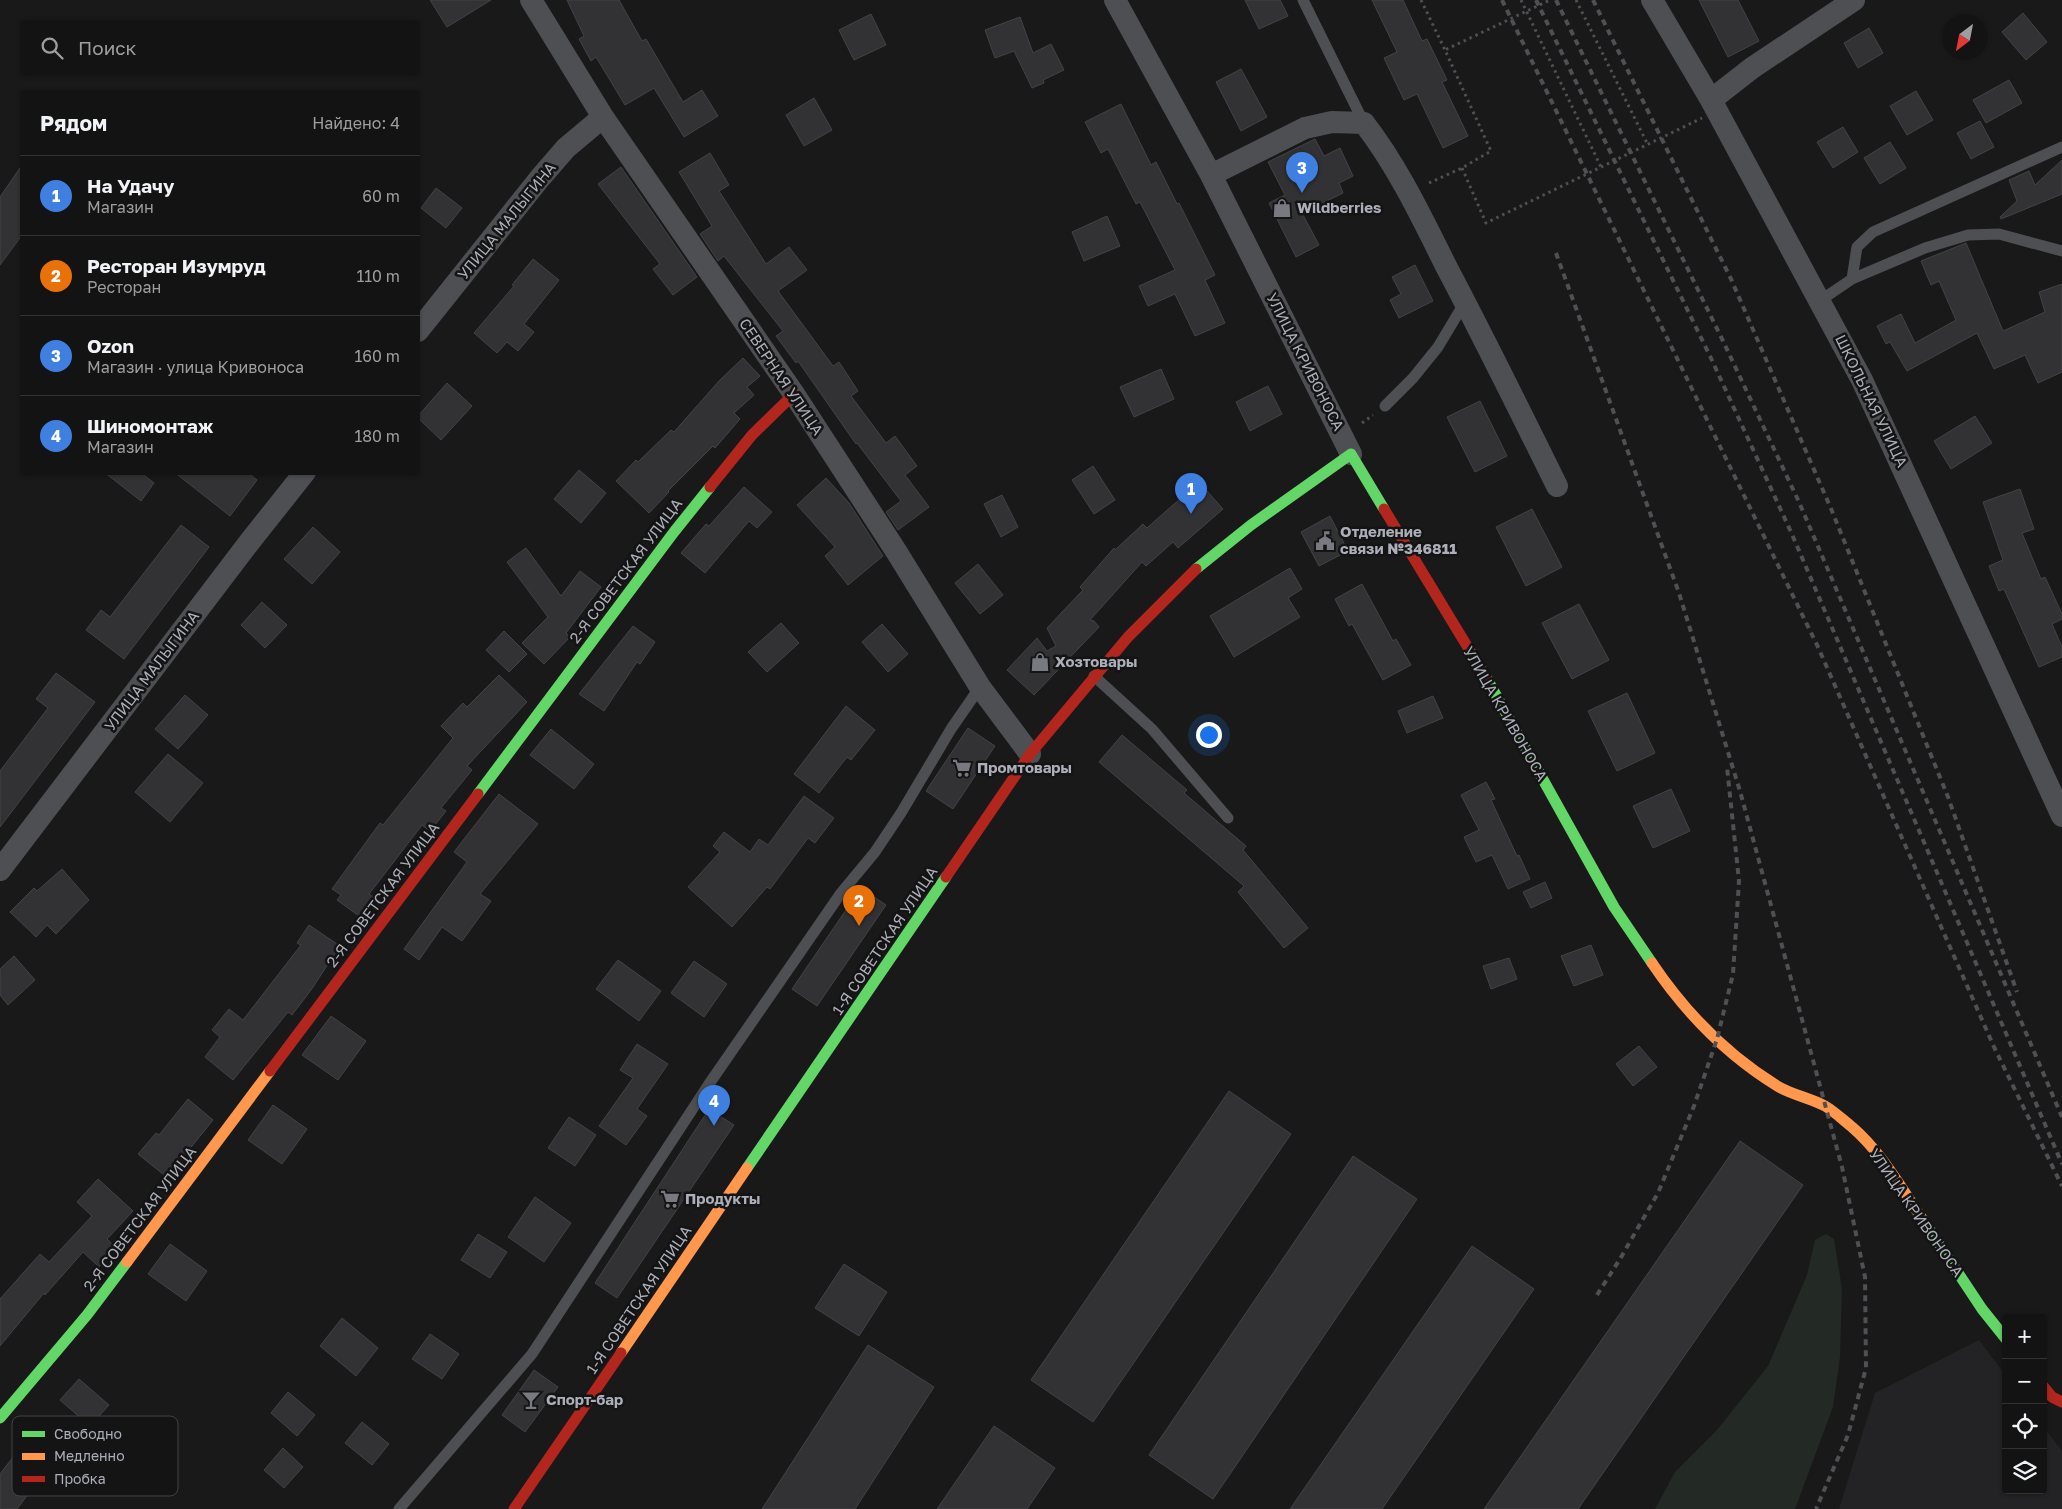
<!DOCTYPE html>
<html lang="ru">
<meta charset="utf-8">
<style>
:root{--surface:#131314;--page:#1c1c1d;--text:#f1f3f6;--muted:#9d9ea0;--line:#323234;--accent:#7c3aed}
body{margin:0;font-family:"Golos Text",sans-serif;background:var(--page);color:var(--text)}
.controls{position:absolute;right:15px;bottom:15px;display:grid;overflow:hidden;border-radius:5px;box-shadow:0 1px 4px #0004}
.controls button{width:45px;height:45px;display:grid;place-items:center;padding:0;border:0;border-bottom:1px solid var(--line);background:var(--surface);color:var(--text);font:25px sans-serif}
.compass{position:absolute;left:1942px;top:15px;width:45px;height:45px;border-radius:50%;background:var(--surface);box-shadow:0 1px 4px #0004;rotate:212deg}
.you{position:absolute;left:1208px;top:734px;width:18px;height:18px;margin:-12px;border:4px solid #fff;border-radius:50%;background:#1a73e8;box-shadow:0 0 0 8px #1a73e833}
.badge{display:grid;place-items:center;width:32px;height:32px;border-radius:50%;background:var(--accent);color:#fff;font-size:16px;font-weight:700}
.pin{position:absolute;translate:-50% -41px;filter:drop-shadow(0 1px 2px #0008)}
.pin::after{content:'';position:absolute;top:26px;width:18px;height:15px;background:inherit;clip-path:polygon(0 0,100% 0,50% 100%)}
.list{margin:0;padding:0;list-style:none}
h2{display:flex;justify-content:space-between;align-items:center;height:65px;margin:0;padding:0 20px;font-size:21px}
h2 small{font-size:16px;font-weight:400;color:var(--muted)}
.list li{display:grid;grid-template-columns:32px 1fr auto;gap:15px;align-items:center;box-sizing:border-box;height:80px;padding:0 20px;border-top:1px solid var(--line)}
.list b{display:block;font-size:19px;white-space:nowrap}
.list p{margin:0;font-size:16px;white-space:nowrap;color:var(--muted)}
.list em{font-size:16px;font-style:normal;color:var(--muted)}
.icon{flex:none;width:28px;height:28px;fill:none;stroke:currentColor;stroke-width:2;stroke-linecap:round;stroke-linejoin:round}
.map{position:relative;flex:none;width:2062px;height:1509px;overflow:hidden}
.search{position:absolute;background:var(--surface);box-shadow:0 1px 4px #0004;left:20px;top:20px;width:400px;height:55px;display:flex;align-items:center;gap:12px;box-sizing:border-box;padding:0 18px;border-radius:5px;color:var(--muted);font-size:19px}
.panel{position:absolute;background:var(--surface);box-shadow:0 1px 4px #0004;left:20px;top:90px;width:400px;height:385px;border-radius:5px}
.map>svg:first-child{display:block}
.built{fill:#232325}
.green{fill:#232924}
.building{fill:#323234;stroke:#424346}
.lines{fill:none;stroke-linecap:round;stroke-linejoin:round}
.path{stroke:#4f5053;stroke-width:3;stroke-dasharray:2.5 4;stroke-linecap:butt}
.lane{stroke:#4e4f52;stroke-width:11}
.street{stroke:#4e4f52;stroke-width:22}
.fast{stroke:#63d668;stroke-width:11}
.slow{stroke:#ff974d;stroke-width:11}
.jam{stroke:#b3261e;stroke-width:11}
.rail{stroke:#4f5053;stroke-width:4;stroke-dasharray:6 5;stroke-linecap:butt}
.path-bridge{stroke:#4f5053;stroke-width:3;stroke-dasharray:2.5 4;stroke-linecap:butt}
.labels{text-anchor:middle;stroke-width:5;stroke-linejoin:round;paint-order:stroke}
.poi-label{font-size:15px;font-weight:bold;fill:#acafb9;stroke:#141415;text-anchor:start}
.street-label{font-size:15px;fill:#acafb9;stroke:#141415}
.key{fill:#141415;stroke:#424246;stroke-width:1}
.key-label{font-size:14px;fill:#acafb9}
</style>
<div class="map">
<svg width="2062" height="1509" viewBox="0 0 2062 1509">
<rect width="100%" height="100%" fill="#19191a"/>
<path class="built" d="M 1979,1340 L 2006,1376 L 2006,1490 L 2043,1490 L 2043,1426 L 2062,1451 L 2062,1509 L 1839,1509 L 1875,1393 Z"/>
<path class="green" d="M 1826,1234 L 1834,1239 L 1842,1289 L 1840,1357 L 1833,1407 L 1795,1509 L 1655,1509 L 1675,1472 L 1717,1430 L 1768,1366 L 1807,1275 L 1815,1240 Z"/>
<path class="building" d="M 430,0 L 491,0 L 447,27 Z
M 567,0 L 619,0 L 642,41 L 646,39 L 683,102 L 702,90 L 718,116 L 684,137 L 654,88 L 625,105 L 596,57 L 591,61 L 579,39 L 584,36 Z
M 1245,0 L 1280,0 L 1288,16 L 1259,29 Z
M 1372,0 L 1403,0 L 1422,41 L 1427,39 L 1447,80 L 1442,82 L 1468,136 L 1443,148 L 1417,94 L 1404,100 L 1384,58 L 1397,52 Z
M 1699,0 L 1738,0 L 1759,41 L 1728,57 Z
M 2023,13 L 2047,42 L 2026,60 L 2002,32 Z
M 871,14 L 886,45 L 854,60 L 839,30 Z
M 1020,17 L 1033,53 L 1051,44 L 1064,70 L 1043,80 L 1044,83 L 1032,88 L 1014,51 L 995,58 L 985,30 Z
M 1869,28 L 1883,53 L 1858,68 L 1844,43 Z
M 1241,69 L 1267,117 L 1241,131 L 1216,82 Z
M 2009,80 L 2022,103 L 1986,123 L 1973,100 Z
M 1916,91 L 1933,120 L 1907,135 L 1890,106 Z
M 814,98 L 832,130 L 804,146 L 786,115 Z
M 1121,104 L 1151,165 L 1156,162 L 1177,204 L 1179,203 L 1215,275 L 1205,280 L 1225,323 L 1195,336 L 1175,294 L 1148,306 L 1139,286 L 1175,270 L 1140,202 L 1136,204 L 1108,149 L 1101,153 L 1085,122 Z
M 1980,121 L 1994,147 L 1971,159 L 1957,133 Z
M 1843,127 L 1858,152 L 1833,168 L 1817,142 Z
M 1315,139 L 1324,156 L 1340,148 L 1353,176 L 1339,183 L 1343,193 L 1302,213 L 1319,245 L 1296,257 L 1269,203 L 1285,195 L 1268,162 Z
M 1890,142 L 1906,168 L 1880,184 L 1864,158 Z
M 710,153 L 729,185 L 719,191 L 766,264 L 789,247 L 807,270 L 778,291 L 833,366 L 839,362 L 858,391 L 851,396 L 886,443 L 895,436 L 917,466 L 905,475 L 929,507 L 898,530 L 886,512 L 901,501 L 857,443 L 856,444 L 798,361 L 796,363 L 776,336 L 783,331 L 724,256 L 718,261 L 700,234 L 712,226 L 679,172 Z
M 2062,160 L 2062,194 L 2001,219 L 2000,217 L 2017,201 L 2009,180 L 2029,171 L 2035,185 Z
M 22,165 L 22,235 L 0,265 L 0,197 Z
M 621,167 L 697,277 L 673,295 L 653,269 L 660,264 L 598,184 Z
M 436,188 L 462,208 L 446,228 L 421,208 Z
M 1107,216 L 1120,246 L 1084,261 L 1072,232 Z
M 1966,243 L 2003,331 L 2045,312 L 2039,292 L 2062,284 L 2062,372 L 2038,383 L 2025,355 L 1994,369 L 1977,333 L 1907,371 L 1890,342 L 1886,344 L 1877,326 L 1901,314 L 1915,343 L 1956,320 L 1939,281 L 1931,285 L 1921,261 Z
M 533,259 L 559,280 L 524,324 L 534,332 L 518,351 L 507,342 L 497,353 L 474,333 L 514,286 L 512,285 Z
M 1415,265 L 1433,301 L 1399,318 L 1390,300 L 1401,294 L 1392,277 Z
M 743,358 L 760,376 L 747,387 L 754,395 L 734,413 L 740,419 L 715,448 L 713,446 L 668,491 L 669,492 L 649,513 L 616,481 L 636,460 L 638,462 L 671,430 L 674,432 L 719,381 Z
M 1161,369 L 1174,399 L 1134,417 L 1120,387 Z
M 447,383 L 472,406 L 441,440 L 418,418 L 418,416 Z
M 1268,386 L 1282,414 L 1250,431 L 1236,402 Z
M 1480,401 L 1507,456 L 1475,472 L 1447,417 Z
M 1975,416 L 1992,443 L 1951,469 L 1934,441 Z
M 1093,466 L 1115,500 L 1094,514 L 1072,480 Z
M 579,470 L 606,493 L 581,523 L 554,499 Z
M 104,472 L 140,472 L 154,483 L 141,501 Z
M 174,472 L 247,472 L 257,480 L 230,516 Z
M 826,478 L 849,503 L 883,556 L 848,585 L 825,556 L 835,547 L 797,505 Z
M 1199,482 L 1223,509 L 1178,548 L 1173,542 L 1146,566 L 1142,562 L 1090,620 L 1094,621 L 1099,627 L 1034,695 L 1007,670 L 1037,638 L 1047,651 L 1056,646 L 1047,628 L 1083,590 L 1080,587 L 1114,548 L 1115,550 L 1143,524 L 1147,528 Z
M 744,487 L 772,512 L 757,528 L 749,521 L 705,573 L 681,553 L 706,524 L 709,526 Z
M 2020,489 L 2034,529 L 2022,533 L 2041,579 L 2045,577 L 2062,614 L 2062,619 L 2052,624 L 2062,647 L 2062,657 L 2039,667 L 2004,589 L 1999,591 L 1989,566 L 2003,560 L 1983,502 Z
M 1002,495 L 1018,527 L 1001,537 L 984,504 Z
M 1532,509 L 1562,567 L 1526,586 L 1496,527 Z
M 1330,516 L 1348,551 L 1319,566 L 1301,532 Z
M 181,525 L 209,547 L 124,659 L 86,630 L 101,610 L 110,617 Z
M 313,527 L 340,552 L 312,584 L 284,559 Z
M 526,548 L 561,596 L 580,571 L 601,587 L 566,633 L 570,637 L 544,664 L 522,643 L 548,617 L 507,562 Z
M 978,564 L 1003,595 L 980,614 L 955,583 Z
M 1290,568 L 1302,589 L 1288,598 L 1300,617 L 1234,657 L 1210,616 Z
M 1362,584 L 1393,641 L 1396,639 L 1411,665 L 1383,680 L 1352,624 L 1349,626 L 1335,599 Z
M 262,602 L 287,625 L 265,648 L 241,625 Z
M 1579,604 L 1609,660 L 1572,679 L 1542,623 Z
M 781,623 L 799,643 L 767,672 L 748,652 Z
M 882,624 L 908,654 L 888,672 L 862,642 Z
M 633,626 L 655,642 L 640,664 L 637,662 L 604,711 L 579,694 Z
M 504,631 L 527,654 L 509,672 L 486,650 Z
M 56,673 L 95,702 L 0,827 L 0,771 L 48,708 L 36,699 Z
M 499,675 L 527,702 L 467,766 L 472,770 L 441,808 L 446,811 L 430,831 L 422,825 L 369,894 L 373,897 L 359,916 L 337,900 L 341,895 L 332,889 L 380,823 L 383,825 L 453,738 L 441,726 L 463,703 L 467,707 Z
M 1627,693 L 1655,753 L 1617,771 L 1588,711 Z
M 185,695 L 208,715 L 178,749 L 155,729 Z
M 1433,696 L 1443,718 L 1407,733 L 1398,711 Z
M 846,706 L 875,730 L 851,760 L 847,757 L 819,793 L 794,774 Z
M 968,728 L 995,746 L 953,809 L 926,791 Z
M 551,729 L 594,764 L 574,789 L 530,755 Z
M 1122,735 L 1187,790 L 1184,793 L 1246,846 L 1243,850 L 1308,928 L 1284,948 L 1238,892 L 1244,886 L 1099,762 Z
M 168,754 L 203,783 L 170,822 L 135,792 Z
M 1486,782 L 1495,799 L 1491,800 L 1517,856 L 1519,855 L 1530,879 L 1508,889 L 1492,855 L 1476,862 L 1464,837 L 1479,830 L 1461,795 Z
M 1671,789 L 1690,831 L 1653,848 L 1633,806 Z
M 499,794 L 538,824 L 480,894 L 491,901 L 462,941 L 442,927 L 419,960 L 404,949 L 467,862 L 454,852 Z
M 804,796 L 834,818 L 815,843 L 808,838 L 770,889 L 767,887 L 732,927 L 688,887 L 720,852 L 713,846 L 724,832 L 750,852 L 759,839 L 768,845 Z
M 62,869 L 89,900 L 56,934 L 47,925 L 36,937 L 10,912 L 34,888 L 37,891 Z
M 1545,882 L 1552,898 L 1531,908 L 1523,892 Z
M 861,888 L 886,905 L 817,1006 L 792,989 Z
M 309,925 L 340,946 L 311,990 L 292,1015 L 288,1012 L 233,1080 L 205,1057 L 220,1037 L 212,1030 L 229,1009 L 243,1020 L 301,945 L 297,943 Z
M 1591,945 L 1603,975 L 1574,986 L 1561,956 Z
M 14,956 L 35,980 L 8,1005 L 0,995 L 0,969 Z
M 1509,958 L 1517,979 L 1491,989 L 1483,966 Z
M 618,960 L 661,991 L 639,1021 L 596,989 Z
M 694,961 L 727,984 L 704,1017 L 671,993 Z
M 331,1016 L 366,1041 L 338,1080 L 302,1055 Z
M 637,1044 L 668,1064 L 637,1109 L 647,1116 L 626,1145 L 599,1126 L 633,1078 L 620,1070 Z
M 1639,1046 L 1657,1067 L 1633,1086 L 1616,1064 Z
M 1229,1091 L 1291,1134 L 1093,1422 L 1031,1380 Z
M 188,1099 L 213,1120 L 184,1156 L 186,1157 L 169,1179 L 138,1154 L 156,1133 L 159,1135 Z
M 273,1105 L 307,1129 L 282,1164 L 248,1140 Z
M 709,1109 L 734,1125 L 617,1298 L 595,1283 Z
M 569,1117 L 596,1135 L 575,1166 L 548,1148 Z
M 1740,1141 L 1803,1185 L 1578,1509 L 1484,1509 Z
M 1353,1156 L 1417,1199 L 1213,1499 L 1149,1455 Z
M 98,1179 L 133,1211 L 107,1239 L 116,1248 L 99,1267 L 83,1252 L 45,1295 L 44,1293 L 0,1346 L 0,1299 L 40,1254 L 49,1262 L 92,1216 L 77,1202 Z
M 535,1197 L 571,1223 L 544,1262 L 508,1237 Z
M 478,1234 L 507,1252 L 490,1278 L 461,1260 Z
M 170,1244 L 207,1271 L 186,1301 L 148,1274 Z
M 1472,1246 L 1534,1289 L 1382,1509 L 1290,1509 Z
M 844,1264 L 887,1292 L 859,1336 L 815,1308 Z
M 342,1318 L 378,1348 L 356,1376 L 320,1346 Z
M 430,1334 L 459,1354 L 442,1379 L 412,1359 Z
M 868,1345 L 934,1387 L 855,1509 L 762,1509 Z
M 534,1370 L 558,1387 L 525,1432 L 502,1415 Z
M 79,1379 L 109,1405 L 90,1426 L 60,1400 Z
M 288,1392 L 315,1415 L 297,1436 L 271,1413 Z
M 362,1422 L 389,1444 L 372,1465 L 345,1443 Z
M 994,1426 L 1055,1468 L 1027,1509 L 937,1509 Z
M 20,1448 L 54,1474 L 39,1494 L 32,1489 L 17,1509 L 0,1509 L 0,1474 Z
M 283,1448 L 303,1467 L 284,1488 L 264,1470 Z"/>
<g class="lines">
<path class="path" d="M 1421,0 L 1445,50
M 1521,0 L 1601,167
M 1576,0 L 1648,145
M 1462,168 L 1486,223 L 1525,204
M 1429,183 L 1462,168 L 1491,151 L 1445,50 L 1550,0
M 1362,423 L 1373,415"/>
<path class="lane" d="M 1303,0 L 1364,123
M 1852,279 L 1857,247 L 1873,232 L 2062,147
M 1821,300 L 1852,279 L 1925,248 L 1968,235 L 1999,234 L 2062,251
M 1385,406 L 1413,378 L 1438,347 L 1465,302
M 1094,676 L 1152,729 L 1228,818
M 399,1509 L 532,1354 L 709,1084 L 841,893 L 875,852 L 901,813 L 951,729 L 980,687"/>
<path class="street" d="M 531,0 L 603,117 L 794,394 L 896,551 L 980,687 L 1030,754
M 1115,0 L 1211,175 L 1351,454
M 1652,0 L 1711,100 L 1862,380 L 2062,816
M 1711,100 L 1752,68 L 1854,0
M 1211,175 L 1305,128 L 1332,122 L 1364,123 C 1398,167 1422,218 1447,268 C 1485,340 1521,413 1557,486
M 418,331 L 540,178 L 566,148 L 603,117
M 0,870 L 251,540 L 305,472"/>
<path class="fast" d="M 1196,569 L 1251,525 L 1351,454 L 1384,509
M 1487,679 L 1614,907 L 1652,963
M 478,794 L 674,532 L 710,487
M 747,1168 L 946,877
M 1921,1217 L 1982,1309 L 2006,1339
M 0,1418 L 87,1315 L 127,1262"/>
<path class="slow" d="M 1652,963 C 1685,1012 1728,1056 1779,1087 C 1793,1095 1810,1098 1825,1106 C 1834,1111 1843,1120 1852,1127 C 1881,1152 1900,1186 1921,1217
M 127,1262 L 270,1071
M 621,1353 L 747,1168"/>
<path class="jam" d="M 710,487 L 752,435 L 794,394
M 1384,509 L 1487,679
M 946,877 L 1030,754 L 1128,637 L 1196,569
M 270,1071 L 478,794
M 2043,1386 L 2052,1397 L 2062,1402
M 514,1509 L 621,1353"/>
<path class="rail" d="M 1502,0 L 1818,647 L 1994,1047 L 2062,1186
M 1536,0 L 1710,356 L 1791,532 L 2062,1164
M 1556,0 L 1723,341 L 1799,502 L 2062,1117
M 1593,0 L 1731,279 L 1832,511 L 1948,797 L 2017,992
M 1556,253 L 1679,593 L 1740,791 L 1842,1167 L 1865,1277 L 1866,1368 L 1848,1435 L 1816,1509
M 1597,1295 L 1620,1259 L 1658,1193 L 1694,1106 L 1717,1039 L 1733,974 L 1739,881 L 1727,767"/>
<path class="path-bridge" d="M 1525,204 L 1702,118"/>
</g>
<defs>
<g id="shop-bare" transform="scale(1.5)"><path d="M-5-2.5h2.3a2.7 3.5 0 0 1 5.4 0H5L5.5 6h-11ZM-1.5-2.5h3a1.5 2.3 0 0 0-3 0Z" fill="#797a81" stroke="#141415" stroke-width="2.5" paint-order="stroke"/></g>
<g id="civic-bare" transform="scale(1.5)"><path d="M-.6-6.5H3V-4.5H.6V-3L4-1V1h2V6H-6V1h2V-1L-.6-3ZM-1.2 2.5V6h2.4V2.5Z" fill="#797a81" stroke="#141415" stroke-width="2.5" paint-order="stroke"/></g>
<g id="supermarket-bare" transform="scale(1.5)"><path d="M-6-5.5h2.5l.6 2H6L4.5 2H-2.5L-4.4-4H-6ZM-1.5 3.2a1.3 1.3 0 1 0 .1 0ZM3 3.2a1.3 1.3 0 1 0 .1 0Z" fill="#797a81" stroke="#141415" stroke-width="2.5" paint-order="stroke"/></g>
<g id="bar-bare" transform="scale(1.5)"><path d="M-6-5H6L.8 .8V4.5H3.5V6h-7V4.5H-.8V.8Z" fill="#797a81" stroke="#141415" stroke-width="2.5" paint-order="stroke"/></g>
</defs>
<g fill-rule="evenodd">
<use href="#shop-bare" x="1282" y="208"/>
<use href="#civic-bare" x="1325" y="541"/>
<use href="#shop-bare" x="1040" y="662"/>
<use href="#supermarket-bare" x="962" y="768"/>
<use href="#supermarket-bare" x="670" y="1199"/>
<use href="#bar-bare" x="531" y="1400"/>
</g>
<g class="labels">
<g class="poi-label">
<text x="1297" y="213">Wildberries</text>
<text x="1340" y="537">Отделение<tspan x="1340" dy="17">связи №346811</tspan></text>
<text x="1055" y="667">Хозтовары</text>
<text x="977" y="773">Промтовары</text>
<text x="685" y="1204">Продукты</text>
<text x="546" y="1405">Спорт-бар</text>
</g>
<g class="street-label">
<text transform="translate(507 221) rotate(-51)" y="5">УЛИЦА МАЛЫГИНА</text>
<text transform="translate(1305 362) rotate(63)" y="5">УЛИЦА КРИВОНОСА</text>
<text transform="translate(781 377) rotate(56)" y="5">СЕВЕРНАЯ УЛИЦА</text>
<text transform="translate(1871 401) rotate(64)" y="5">ШКОЛЬНАЯ УЛИЦА</text>
<text transform="translate(626 571) rotate(-53)" y="5">2-Я СОВЕТСКАЯ УЛИЦА</text>
<text transform="translate(152 671) rotate(-53)" y="5">УЛИЦА МАЛЫГИНА</text>
<text transform="translate(1505 714) rotate(60)" y="5">УЛИЦА КРИВОНОСА</text>
<text transform="translate(383 895) rotate(-53)" y="5">2-Я СОВЕТСКАЯ УЛИЦА</text>
<text transform="translate(885 941) rotate(-56)" y="5">1-Я СОВЕТСКАЯ УЛИЦА</text>
<text transform="translate(1916 1213) rotate(55)" y="5">УЛИЦА КРИВОНОСА</text>
<text transform="translate(140 1219) rotate(-53)" y="5">2-Я СОВЕТСКАЯ УЛИЦА</text>
<text transform="translate(639 1300) rotate(-56)" y="5">1-Я СОВЕТСКАЯ УЛИЦА</text>
</g>
</g>
<rect x="12" y="1416" width="166" height="80" rx="8" class="key"/>
<rect x="22" y="1431" width="23" height="6" fill="#63d668"/>
<rect x="22" y="1453" width="23" height="7" fill="#ff974d"/>
<rect x="22" y="1476" width="23" height="6" fill="#b3261e"/>
<g class="key-label">
<text x="54" y="1439">Свободно</text>
<text x="54" y="1461">Медленно</text>
<text x="54" y="1484">Пробка</text>
</g>
</svg>
<div class="controls">
<button>+</button>
<button>−</button>
<button><svg class="icon" aria-label="locate" viewBox="0 0 24 24"><circle cx="12" cy="12" r="6"/><path d="M12 2v4M12 18v4M2 12h4M18 12h4"/></svg></button>
<button><svg class="icon" aria-label="layers" viewBox="0 0 24 24"><path d="M12 4l9 5-9 5-9-5zM3 14l9 5 9-5"/></svg></button>
</div>
<svg class="compass" viewBox="-18 -18 36 36"><path d="M0-13l5 13h-10z" fill="#e53935"/><path d="M0 13l5-13h-10z" fill="#9d9ea0"/></svg>
<div class="you"></div>
<div class="pin badge" style="left:1191px;top:514px;background:#3f7fe0">1</div>
<div class="pin badge" style="left:859px;top:926px;background:#e8710a">2</div>
<div class="pin badge" style="left:1302px;top:193px;background:#3f7fe0">3</div>
<div class="pin badge" style="left:714px;top:1126px;background:#3f7fe0">4</div>
<div class="search"><svg class="icon" aria-label="search" viewBox="0 0 24 24"><circle cx="10" cy="10" r="6"/><path d="M15 15l6 6"/></svg>Поиск</div>
<section class="panel">
<h2>Рядом<small>Найдено: 4</small></h2>
<ul class="list">
<li><span class="badge" style="background:#3f7fe0">1</span><div><b>На Удачу</b><p>Магазин</p></div><em>60 m</em></li>
<li><span class="badge" style="background:#e8710a">2</span><div><b>Ресторан Изумруд</b><p>Ресторан</p></div><em>110 m</em></li>
<li><span class="badge" style="background:#3f7fe0">3</span><div><b>Ozon</b><p>Магазин · улица Кривоноса</p></div><em>160 m</em></li>
<li><span class="badge" style="background:#3f7fe0">4</span><div><b>Шиномонтаж</b><p>Магазин</p></div><em>180 m</em></li>
</ul>
</section>
</div>
